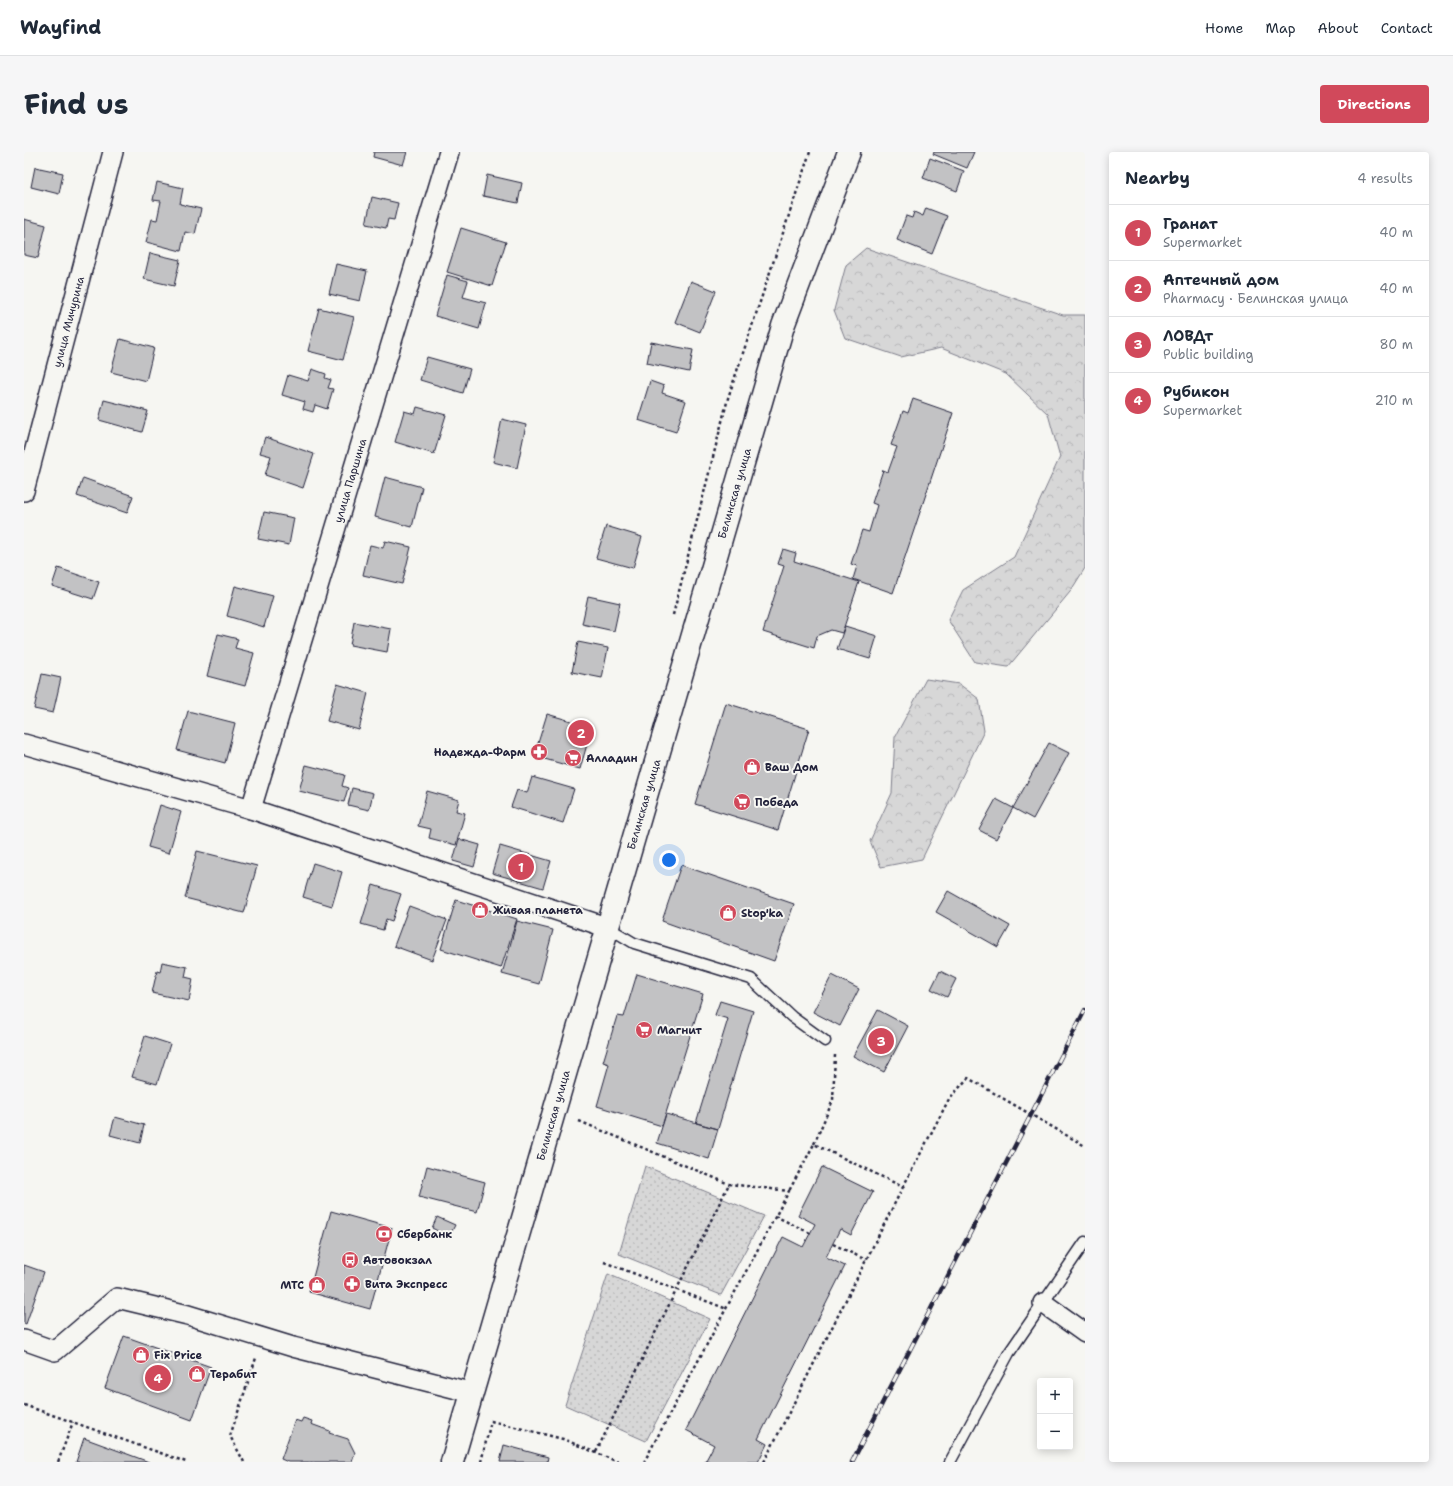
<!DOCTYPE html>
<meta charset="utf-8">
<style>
:root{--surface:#fff;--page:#f6f6f7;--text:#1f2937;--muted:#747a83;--line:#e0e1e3;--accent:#d1495b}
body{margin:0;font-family:"Shantell Sans",sans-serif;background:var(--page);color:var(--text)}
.controls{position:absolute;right:12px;bottom:12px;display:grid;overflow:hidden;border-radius:4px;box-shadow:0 2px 10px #0003}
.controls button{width:36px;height:36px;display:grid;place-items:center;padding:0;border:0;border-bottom:1px solid var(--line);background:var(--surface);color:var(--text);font:20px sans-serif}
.you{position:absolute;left:645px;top:708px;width:14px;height:14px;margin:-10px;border:3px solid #fff;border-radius:50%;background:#1a73e8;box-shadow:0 0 0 6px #1a73e833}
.badge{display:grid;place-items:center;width:26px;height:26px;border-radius:50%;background:var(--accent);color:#fff;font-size:13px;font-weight:700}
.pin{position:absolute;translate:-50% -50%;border:2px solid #fff;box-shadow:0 1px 4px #0006}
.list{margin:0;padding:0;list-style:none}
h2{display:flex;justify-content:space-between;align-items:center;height:52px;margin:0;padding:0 16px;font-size:17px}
h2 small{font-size:13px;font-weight:400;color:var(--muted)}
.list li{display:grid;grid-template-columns:26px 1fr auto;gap:12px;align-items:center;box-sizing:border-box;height:56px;padding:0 16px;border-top:1px solid var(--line)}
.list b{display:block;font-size:15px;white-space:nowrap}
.list p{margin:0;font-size:13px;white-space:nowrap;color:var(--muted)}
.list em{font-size:13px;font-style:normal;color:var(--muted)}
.map{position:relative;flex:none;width:1061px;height:1310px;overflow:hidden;border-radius:4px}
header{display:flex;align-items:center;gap:24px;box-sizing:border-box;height:56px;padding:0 20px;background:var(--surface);border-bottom:1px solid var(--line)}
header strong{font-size:19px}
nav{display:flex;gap:22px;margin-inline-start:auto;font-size:14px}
.intro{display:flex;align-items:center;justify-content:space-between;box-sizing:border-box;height:96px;padding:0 24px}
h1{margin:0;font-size:28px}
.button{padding:10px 18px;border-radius:4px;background:var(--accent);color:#fff;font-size:14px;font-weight:700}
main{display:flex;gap:24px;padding:0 24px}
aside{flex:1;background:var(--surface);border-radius:4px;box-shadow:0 2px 10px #0003}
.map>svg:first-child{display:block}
.grass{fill:url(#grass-dots);stroke:#7c7c89}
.forest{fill:url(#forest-crowns);stroke:#7c7c89}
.building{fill:#c2c2c4;stroke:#22223b}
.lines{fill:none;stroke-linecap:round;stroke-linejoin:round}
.lane-casing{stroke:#22223b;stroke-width:13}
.street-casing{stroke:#22223b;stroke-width:22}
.secondary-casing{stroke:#22223b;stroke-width:25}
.path{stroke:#22223b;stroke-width:2.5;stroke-dasharray:3 3;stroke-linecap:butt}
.lane{stroke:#f6f6f2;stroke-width:10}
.street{stroke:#f6f6f2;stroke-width:19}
.secondary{stroke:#f6f6f2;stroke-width:22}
.rail-casing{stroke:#22223b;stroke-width:4.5}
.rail{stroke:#f6f6f2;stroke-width:3;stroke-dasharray:9;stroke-linecap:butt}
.labels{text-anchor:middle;stroke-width:4;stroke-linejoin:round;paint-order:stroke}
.street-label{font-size:11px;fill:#22223b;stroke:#f6f6f2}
.poi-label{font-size:11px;font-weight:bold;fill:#22223b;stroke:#f6f6f2;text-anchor:start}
</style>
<header>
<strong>Wayfind</strong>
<nav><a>Home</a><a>Map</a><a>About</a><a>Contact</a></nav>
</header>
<div class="intro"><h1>Find us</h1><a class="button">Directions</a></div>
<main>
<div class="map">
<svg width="1061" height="1310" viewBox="0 0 1061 1310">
<defs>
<pattern id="grass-dots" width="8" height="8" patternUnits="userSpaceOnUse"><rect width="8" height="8" fill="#d7d7d7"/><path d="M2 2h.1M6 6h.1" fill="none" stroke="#b8b8b9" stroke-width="1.8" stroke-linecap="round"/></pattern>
<pattern id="forest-crowns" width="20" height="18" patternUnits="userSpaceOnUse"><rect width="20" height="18" fill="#d7d7d7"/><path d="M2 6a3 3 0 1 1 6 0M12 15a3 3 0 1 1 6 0" fill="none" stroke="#b8b8b9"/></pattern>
</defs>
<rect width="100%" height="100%" fill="#f6f6f2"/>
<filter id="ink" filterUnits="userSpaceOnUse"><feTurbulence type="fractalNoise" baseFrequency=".025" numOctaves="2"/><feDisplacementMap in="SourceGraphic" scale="8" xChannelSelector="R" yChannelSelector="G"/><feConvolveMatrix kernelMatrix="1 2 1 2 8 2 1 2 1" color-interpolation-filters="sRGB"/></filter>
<g filter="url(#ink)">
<path class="grass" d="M 621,1014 L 740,1064 L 697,1143 L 595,1102 Z
M 584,1122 L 686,1167 L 622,1289 L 541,1253 Z"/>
<path class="forest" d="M 842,96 L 1039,163 L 1061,163 L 1061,416 L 1046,440 L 984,515 L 951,510 L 924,468 L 939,438 L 990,405 L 1036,305 L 1024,262 L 982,222 L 917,196 L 877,205 L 821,186 L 810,158 L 822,113 Z
M 902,527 L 935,532 L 955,547 L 960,579 L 898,707 L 857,715 L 846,689 L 868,641 L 871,585 Z"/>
<path class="building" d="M 350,0 L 383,0 L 379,13 L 349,5 Z
M 910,0 L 950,0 L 943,16 L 909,2 Z
M 906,6 L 940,19 L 933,39 L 899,26 Z
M 11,15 L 39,21 L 35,42 L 7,35 Z
M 463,23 L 498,31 L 494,51 L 459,44 Z
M 133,30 L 159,36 L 156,52 L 177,57 L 171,82 L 161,80 L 157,99 L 122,90 L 128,67 L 133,68 L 137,49 L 129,48 Z
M 348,45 L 374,51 L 370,68 L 364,67 L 362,76 L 342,72 Z
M 902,56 L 923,64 L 908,102 L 873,88 L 882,64 L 888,66 L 890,60 L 899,64 Z
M 0,67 L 22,73 L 14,106 L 0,103 Z
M 437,76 L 482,90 L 468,134 L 423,120 Z
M 126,101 L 156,108 L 150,134 L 120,127 Z
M 312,112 L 343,119 L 336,149 L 305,142 Z
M 423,123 L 444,129 L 439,145 L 462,151 L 455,177 L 411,164 Z
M 667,129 L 692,139 L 676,180 L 651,170 Z
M 295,156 L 330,165 L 319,208 L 284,199 Z
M 96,187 L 130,196 L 122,229 L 87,220 Z
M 627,190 L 669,198 L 665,220 L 623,211 Z
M 403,205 L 446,217 L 439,241 L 396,228 Z
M 288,217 L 302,222 L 301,226 L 307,228 L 304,236 L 309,237 L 303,257 L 291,253 L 289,260 L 279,257 L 281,250 L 258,243 L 264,223 L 284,229 Z
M 626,229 L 640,234 L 638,241 L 662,249 L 652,280 L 614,268 Z
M 889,247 L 929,261 L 869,441 L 829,427 L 833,414 L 827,412 L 838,378 L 845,380 L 853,353 L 848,351 L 859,318 L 864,320 L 873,295 L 867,293 L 879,259 L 884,261 Z
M 80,248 L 124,259 L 118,280 L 75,268 Z
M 393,255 L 422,263 L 410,302 L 371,290 L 380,259 L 391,262 Z
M 478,267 L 502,273 L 493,316 L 469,310 Z
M 241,285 L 290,302 L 279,336 L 241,323 L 247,304 L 236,301 Z
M 361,325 L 398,335 L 388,375 L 351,365 Z
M 59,326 L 109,344 L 103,361 L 53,344 Z
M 240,360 L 270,366 L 265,393 L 234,387 Z
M 582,374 L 618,385 L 609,416 L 572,406 Z
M 361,389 L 387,395 L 378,432 L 339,423 L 346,393 L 359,396 Z
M 759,397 L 772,401 L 770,409 L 835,430 L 818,481 L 807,478 L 793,484 L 790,496 L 739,480 L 760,414 L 754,412 Z
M 34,416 L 75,430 L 69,447 L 28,434 Z
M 211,434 L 249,444 L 240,475 L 203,464 Z
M 564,444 L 596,451 L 590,479 L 558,472 Z
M 330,470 L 367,477 L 363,500 L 326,493 Z
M 821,474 L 853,484 L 846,507 L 813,497 Z
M 194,482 L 214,487 L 211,496 L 230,501 L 221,534 L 183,524 Z
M 554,490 L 584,496 L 578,526 L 548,520 Z
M 18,522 L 37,526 L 29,561 L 10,557 Z
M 313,532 L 344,541 L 335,578 L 303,569 Z
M 702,551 L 785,577 L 754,678 L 671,652 Z
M 164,559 L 211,571 L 201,611 L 153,598 Z
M 523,562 L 568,575 L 556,617 L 510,604 Z
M 1025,591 L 1045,601 L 1009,667 L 989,656 Z
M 282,613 L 321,623 L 318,634 L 324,636 L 320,650 L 275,639 Z
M 508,625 L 550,637 L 539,671 L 487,655 L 493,638 L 503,641 Z
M 328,636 L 349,641 L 345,658 L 324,653 Z
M 403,639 L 435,648 L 432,659 L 441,661 L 432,693 L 405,686 L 407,677 L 394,674 Z
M 972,647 L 989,656 L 972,687 L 955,678 Z
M 136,653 L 157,660 L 145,701 L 124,695 Z
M 435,687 L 456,693 L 450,715 L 429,709 Z
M 476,694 L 527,709 L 519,736 L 468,721 Z
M 173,699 L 233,714 L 220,761 L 161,746 Z
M 289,711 L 318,720 L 308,754 L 279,745 Z
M 657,713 L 770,752 L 750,809 L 638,769 Z
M 349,733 L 377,742 L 368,769 L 362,767 L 359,778 L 337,772 Z
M 924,739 L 986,774 L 974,795 L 912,760 Z
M 432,748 L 493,767 L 477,816 L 417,797 Z
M 385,754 L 423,768 L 408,808 L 370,794 Z
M 493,769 L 529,778 L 515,832 L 478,822 Z
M 138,810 L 163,815 L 161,825 L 169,827 L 165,849 L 128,841 L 133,819 L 136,820 Z
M 916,819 L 932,827 L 923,845 L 907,837 Z
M 613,822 L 679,842 L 638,974 L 573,954 L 585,912 L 579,910 L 593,864 L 600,865 Z
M 808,823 L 835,837 L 816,874 L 789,860 Z
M 696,849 L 729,859 L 694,977 L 672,971 L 704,867 L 691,863 Z
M 854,858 L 884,874 L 860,920 L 829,904 Z
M 121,884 L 146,892 L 133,932 L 108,925 Z
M 642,962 L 694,977 L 685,1007 L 633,991 Z
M 91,965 L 120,973 L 116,991 L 86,983 Z
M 403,1014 L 461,1030 L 453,1060 L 395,1045 Z
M 798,1015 L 849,1040 L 827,1083 L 816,1077 L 802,1105 L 821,1114 L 734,1287 L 743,1292 L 734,1310 L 681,1310 L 690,1293 L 662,1278 L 759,1085 L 779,1095 L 791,1072 L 774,1063 Z
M 307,1059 L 368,1076 L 346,1157 L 285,1140 Z
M 413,1065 L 431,1073 L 425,1085 L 408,1076 Z
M 0,1113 L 20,1120 L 2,1172 L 0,1171 Z
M 100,1184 L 187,1215 L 168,1268 L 81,1236 Z
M 279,1266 L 288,1269 L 287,1272 L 306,1279 L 305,1281 L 324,1287 L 331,1301 L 328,1310 L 264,1310 L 257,1307 L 271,1268 L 277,1270 Z
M 60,1286 L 125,1310 L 52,1310 Z
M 480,1293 L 524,1305 L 523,1310 L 476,1310 Z"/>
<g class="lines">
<g class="lane-casing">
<path id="lane" d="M 585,776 L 610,791 L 727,827 L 768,865 L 801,889
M 926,1310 L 985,1201 L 1061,1090"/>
</g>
<g class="street-casing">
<g id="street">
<path id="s1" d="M 0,339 L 89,0"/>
<path d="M 0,592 L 227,657 L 585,776"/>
<path id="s2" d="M 227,657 L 425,0"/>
<path d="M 1019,1151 L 1061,1181"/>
<path d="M 0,1188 L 31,1199 L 93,1146 L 164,1163 L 269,1195 L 449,1241"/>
</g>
</g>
<g class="secondary-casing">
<g id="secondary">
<path id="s3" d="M 428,1310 L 759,174 L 825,0"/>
</g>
</g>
<path class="path" d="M 649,463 L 704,246 L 786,0
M 555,969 L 705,1032 L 765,1039 L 620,1310
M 790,992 L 809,948 L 811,903
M 879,1035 L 925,947 L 944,926 L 1061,994
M 751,1064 L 786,1081
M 809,1092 L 842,1108
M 580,1110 L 703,1157
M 0,1253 L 162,1310
M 572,1300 L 705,1032
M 34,1310 L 49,1270
M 220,1310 L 206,1284 L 232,1206
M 457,1310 L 467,1269 L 539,1287 L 594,1310
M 740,1310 L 879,1035 L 790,992 L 765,1039"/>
<use href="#lane" class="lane"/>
<use href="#street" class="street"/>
<use href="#secondary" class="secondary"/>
<g class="rail-casing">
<path id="rail" d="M 828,1310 L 1061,858"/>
</g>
<use href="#rail" class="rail"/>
</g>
</g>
<defs>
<g id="pharmacy-disc" transform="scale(0.9)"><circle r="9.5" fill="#d1495b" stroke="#f6f6f2"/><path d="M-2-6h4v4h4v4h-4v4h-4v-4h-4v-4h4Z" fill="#fff"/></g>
<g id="supermarket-disc" transform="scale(0.9)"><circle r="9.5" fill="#d1495b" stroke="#f6f6f2"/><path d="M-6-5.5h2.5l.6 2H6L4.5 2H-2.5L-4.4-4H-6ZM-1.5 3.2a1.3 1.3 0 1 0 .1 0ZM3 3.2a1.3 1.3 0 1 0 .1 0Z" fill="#fff"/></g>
<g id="shop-disc" transform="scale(0.9)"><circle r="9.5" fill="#d1495b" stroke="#f6f6f2"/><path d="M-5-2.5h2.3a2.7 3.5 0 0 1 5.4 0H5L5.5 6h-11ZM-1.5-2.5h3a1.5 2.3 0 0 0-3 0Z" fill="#fff"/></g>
<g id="bank-disc" transform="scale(0.9)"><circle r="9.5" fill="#d1495b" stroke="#f6f6f2"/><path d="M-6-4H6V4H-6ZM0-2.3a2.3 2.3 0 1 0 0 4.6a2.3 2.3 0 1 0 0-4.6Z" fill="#fff"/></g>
<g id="bus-disc" transform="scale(0.9)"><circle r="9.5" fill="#d1495b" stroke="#f6f6f2"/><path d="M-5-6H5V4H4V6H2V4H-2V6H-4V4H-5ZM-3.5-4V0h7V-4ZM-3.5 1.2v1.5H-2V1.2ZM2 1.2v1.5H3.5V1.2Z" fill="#fff"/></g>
</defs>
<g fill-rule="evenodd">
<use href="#pharmacy-disc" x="515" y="600"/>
<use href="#supermarket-disc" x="549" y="606"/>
<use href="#shop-disc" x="728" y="615"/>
<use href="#supermarket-disc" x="718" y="650"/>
<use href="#shop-disc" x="456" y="758"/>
<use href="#shop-disc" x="704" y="761"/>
<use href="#supermarket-disc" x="620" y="878"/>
<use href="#bank-disc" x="360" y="1082"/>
<use href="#bus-disc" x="326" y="1108"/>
<use href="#pharmacy-disc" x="328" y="1132"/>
<use href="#shop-disc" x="293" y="1133"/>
<use href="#shop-disc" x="117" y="1203"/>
<use href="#shop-disc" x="173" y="1222"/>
</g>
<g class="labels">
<g class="street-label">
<text dy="4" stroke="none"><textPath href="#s1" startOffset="175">улица Мичурина</textPath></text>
<text dy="4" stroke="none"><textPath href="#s2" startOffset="343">улица Паршина</textPath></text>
<text dy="4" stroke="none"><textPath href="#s3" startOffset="1009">Белинская улица</textPath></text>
<text dy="4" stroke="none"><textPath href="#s3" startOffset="685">Белинская улица</textPath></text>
<text dy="4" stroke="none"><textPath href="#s3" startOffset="361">Белинская улица</textPath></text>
</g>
<g class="poi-label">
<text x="502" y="604" text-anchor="end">Надежда-Фарм</text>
<text x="562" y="610">Алладин</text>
<text x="741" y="619">Ваш Дом</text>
<text x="731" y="654">Победа</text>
<text x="469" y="762">Живая планета</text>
<text x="717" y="765">Stop'ka</text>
<text x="633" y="882">Магнит</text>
<text x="373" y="1086">Сбербанк</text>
<text x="339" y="1112">Автовокзал</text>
<text x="341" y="1136">Вита Экспресс</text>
<text x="280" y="1137" text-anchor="end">МТС</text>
<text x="130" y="1207">Fix Price</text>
<text x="186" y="1226">Терабит</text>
</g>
</g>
</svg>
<div class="controls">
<button>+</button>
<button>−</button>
</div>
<div class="you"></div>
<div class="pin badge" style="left:497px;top:715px">1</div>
<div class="pin badge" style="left:557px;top:581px">2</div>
<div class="pin badge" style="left:857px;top:889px">3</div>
<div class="pin badge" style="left:134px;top:1226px">4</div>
</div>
<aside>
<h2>Nearby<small>4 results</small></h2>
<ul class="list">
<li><span class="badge">1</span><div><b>Гранат</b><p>Supermarket</p></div><em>40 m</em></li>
<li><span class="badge">2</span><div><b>Аптечный дом</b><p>Pharmacy · Белинская улица</p></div><em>40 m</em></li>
<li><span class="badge">3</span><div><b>ЛОВДт</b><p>Public building</p></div><em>80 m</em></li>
<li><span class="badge">4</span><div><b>Рубикон</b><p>Supermarket</p></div><em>210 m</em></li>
</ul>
</aside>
</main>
